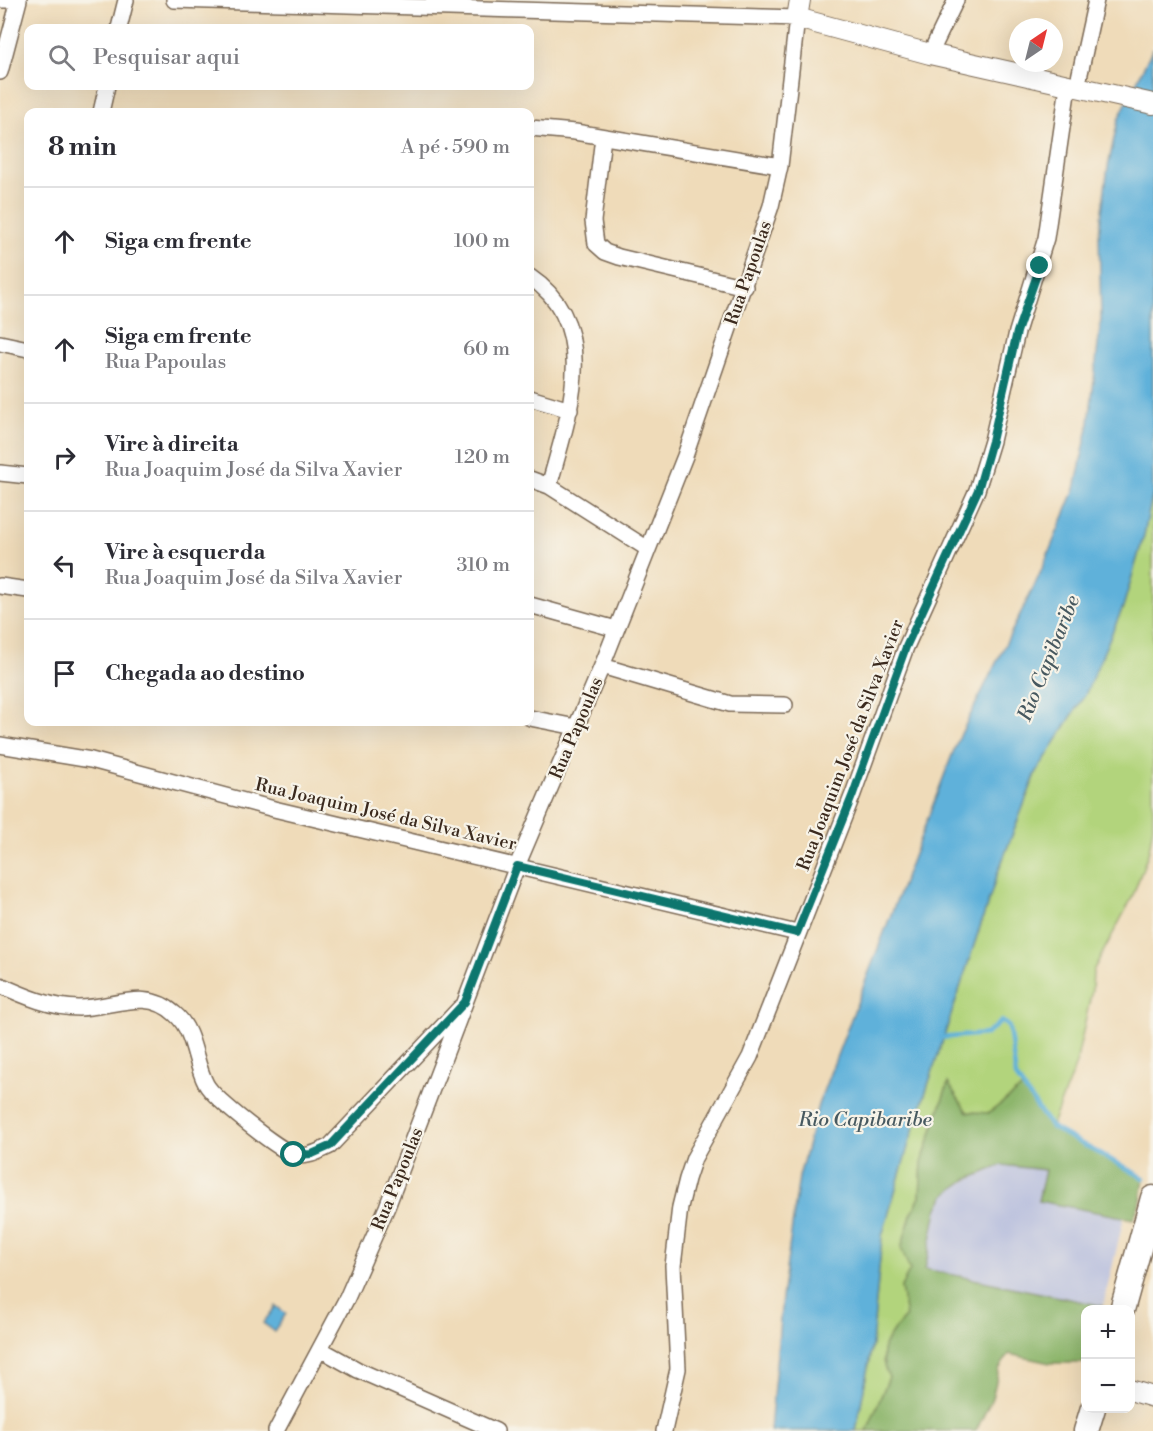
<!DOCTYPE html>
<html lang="pt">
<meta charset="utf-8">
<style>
:root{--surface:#fff;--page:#f7f7f7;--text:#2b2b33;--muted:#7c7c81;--line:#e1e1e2}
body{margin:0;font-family:"Libre Bodoni",serif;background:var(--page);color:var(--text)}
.controls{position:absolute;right:18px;bottom:18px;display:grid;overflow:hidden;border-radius:12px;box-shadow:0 6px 24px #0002}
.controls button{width:54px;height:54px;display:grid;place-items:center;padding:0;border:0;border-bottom:2px solid var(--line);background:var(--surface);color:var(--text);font:30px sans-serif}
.compass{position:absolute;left:1009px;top:18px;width:54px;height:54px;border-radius:50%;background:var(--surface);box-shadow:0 6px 24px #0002;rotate:35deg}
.stop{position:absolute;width:18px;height:18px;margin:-14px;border:4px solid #0f766e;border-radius:50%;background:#fff}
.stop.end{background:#0f766e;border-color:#fff;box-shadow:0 2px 6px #0008}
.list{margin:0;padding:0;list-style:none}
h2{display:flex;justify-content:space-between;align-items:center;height:78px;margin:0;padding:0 24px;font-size:26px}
h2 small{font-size:20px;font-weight:400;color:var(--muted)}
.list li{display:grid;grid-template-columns:39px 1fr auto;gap:18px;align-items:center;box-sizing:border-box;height:108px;padding:0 24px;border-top:2px solid var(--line)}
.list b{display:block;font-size:22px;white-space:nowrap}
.list p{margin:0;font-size:20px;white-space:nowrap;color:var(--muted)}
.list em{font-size:20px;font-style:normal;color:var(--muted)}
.icon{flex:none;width:33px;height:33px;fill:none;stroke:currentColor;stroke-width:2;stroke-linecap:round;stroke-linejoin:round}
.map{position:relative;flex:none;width:1153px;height:1431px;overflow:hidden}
.search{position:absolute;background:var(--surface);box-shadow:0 6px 24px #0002;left:24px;top:24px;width:510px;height:66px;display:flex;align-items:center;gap:15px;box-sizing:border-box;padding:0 21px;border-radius:12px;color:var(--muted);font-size:22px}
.panel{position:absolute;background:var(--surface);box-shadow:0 6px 24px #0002;left:24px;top:108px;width:510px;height:618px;border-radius:12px}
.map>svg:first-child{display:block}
.industrial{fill:#bdc3de}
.green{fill:#b2d47c;stroke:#767f4d;stroke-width:1.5}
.forest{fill:#8db66c;stroke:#647045;stroke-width:1.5}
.water{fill:#5eb1da;stroke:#4c6e7c;stroke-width:1.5}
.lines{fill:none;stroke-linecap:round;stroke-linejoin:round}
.stream{stroke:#5eb1da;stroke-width:4.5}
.minor-casing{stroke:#7a6854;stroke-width:18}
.tertiary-casing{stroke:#7a6854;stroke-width:22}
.primary-casing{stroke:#7a6854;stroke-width:27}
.minor{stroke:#fff;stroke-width:15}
.tertiary{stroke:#fff;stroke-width:20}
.primary{stroke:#fff;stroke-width:24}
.route{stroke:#0f766e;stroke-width:8}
.labels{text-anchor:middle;stroke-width:4.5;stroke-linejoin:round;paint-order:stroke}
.street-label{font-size:18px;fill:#3b2a1e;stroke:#f7f3e8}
.water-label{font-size:20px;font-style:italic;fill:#475960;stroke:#f7f3e8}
</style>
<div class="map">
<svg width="1153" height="1431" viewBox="0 0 1153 1431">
<rect width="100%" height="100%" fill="#f7f3e8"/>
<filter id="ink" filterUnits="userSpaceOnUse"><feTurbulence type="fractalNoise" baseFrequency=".0167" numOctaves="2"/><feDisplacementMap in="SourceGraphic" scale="12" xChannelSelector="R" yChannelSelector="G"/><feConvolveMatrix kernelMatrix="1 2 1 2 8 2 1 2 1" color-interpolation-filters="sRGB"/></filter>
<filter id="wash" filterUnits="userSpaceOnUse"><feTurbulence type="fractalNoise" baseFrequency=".008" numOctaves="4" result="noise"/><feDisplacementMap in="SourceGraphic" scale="24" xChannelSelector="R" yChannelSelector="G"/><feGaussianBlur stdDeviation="1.35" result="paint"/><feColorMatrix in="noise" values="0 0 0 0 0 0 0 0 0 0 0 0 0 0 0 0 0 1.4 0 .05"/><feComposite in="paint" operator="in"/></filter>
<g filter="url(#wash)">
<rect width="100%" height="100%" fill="#efdbb9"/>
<path class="industrial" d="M 1002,1165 L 1045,1170 L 1038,1201 L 1124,1217 L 1103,1306 L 925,1269 L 937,1210 L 945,1195 L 962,1183 Z"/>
<path class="green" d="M 1153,492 L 1153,826 L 1149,851 L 1132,898 L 1093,971 L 1092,990 L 1076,1064 L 1051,1127 L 1023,1087 L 989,1113 L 967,1112 L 948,1084 L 922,1162 L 920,1197 L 911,1215 L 910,1270 L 901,1287 L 906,1317 C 888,1337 874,1349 889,1377 L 867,1431 L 856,1431 L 872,1345 L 882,1236 L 910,1140 L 998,872 L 1036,773 L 1086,693 L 1123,607 L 1144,535 Z"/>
<path class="forest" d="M 948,1083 L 967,1112 L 989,1113 L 1023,1087 L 1051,1127 L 1144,1178 L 1141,1200 L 1133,1219 L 1038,1201 L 1045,1170 L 1002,1165 L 964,1181 L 945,1195 L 937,1210 L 925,1269 L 1103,1306 L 1102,1309 L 1086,1310 L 1085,1363 L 1050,1363 L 1009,1354 L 999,1369 L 992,1398 L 976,1431 L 867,1431 L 889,1377 C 874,1349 888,1337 906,1317 L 901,1287 L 910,1270 L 901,1248 L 911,1215 L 920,1197 L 922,1162 Z"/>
<path class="water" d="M 1153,48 L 1153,492 L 1144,535 L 1123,607 L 1086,693 L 1036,773 L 998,872 L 910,1140 L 882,1236 L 872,1345 L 856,1431 L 770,1431 L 782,1298 L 799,1177 L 818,1105 L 957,742 L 1039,576 L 1075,489 L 1089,423 L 1101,319 L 1099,233 L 1108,167 L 1118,120 Z
M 276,1306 L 286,1314 L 274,1331 L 263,1323 Z"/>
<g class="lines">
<path class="stream" d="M 938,1038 L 986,1034 L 1002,1021 L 1009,1027 L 1016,1077 L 1051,1127 L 1144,1178"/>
</g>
</g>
<g filter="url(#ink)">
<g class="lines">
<g class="minor-casing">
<path id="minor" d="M 0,0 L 10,0
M 174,0 L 797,18 L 780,166 L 771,206 L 685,456 L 602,666 L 517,866 L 387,1207 L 347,1298 L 276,1431
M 119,28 L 126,0
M 930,54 L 956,0
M 0,72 L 19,0
M 1077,87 L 1096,0
M 101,112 L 107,86
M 530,128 L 575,132 L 780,166
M 603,137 L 593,221 L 596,244 L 605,252 L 619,257 L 745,287
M 530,277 C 603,326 568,417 549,486
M 0,343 L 28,349
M 530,398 L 570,410
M 0,473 L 28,476
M 530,479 L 549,486 L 648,549
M 0,586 L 28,590
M 530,605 L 616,629
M 602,666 L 730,704 L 785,705
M 530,718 L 576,727
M 0,745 L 91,760 L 274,809 L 797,933
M 0,985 C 24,996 52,1008 79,1008 C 113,1008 146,987 175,1014 C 195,1031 194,1062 206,1084 C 214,1099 280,1151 295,1155 C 308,1158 319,1151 330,1146 L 460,1008
M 320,1349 L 358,1370 L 496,1431
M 664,1431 L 678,1369 L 673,1266 L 680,1207 L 687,1179 L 694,1158 L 750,1057 L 853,794 L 906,647 L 977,490 L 992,441 L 1017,332 L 1046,238 L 1068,86"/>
</g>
<g class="tertiary-casing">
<path id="tertiary" d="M 800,0 L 797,18 L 930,54 L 1153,104
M 1130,1390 L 1153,1397"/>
</g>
<g class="primary-casing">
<path id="primary" d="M 1122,1310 L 1153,1198
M 1086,1431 L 1093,1408"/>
</g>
<use href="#minor" class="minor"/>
<use href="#tertiary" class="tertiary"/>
<use href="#primary" class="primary"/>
</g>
</g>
<g class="lines" filter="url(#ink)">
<path class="route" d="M 294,1155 L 312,1154 L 330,1146 L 465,1002 L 517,866 L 797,933 L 853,794 L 906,647 L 978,490 L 992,441 L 1017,332 L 1040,266"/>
</g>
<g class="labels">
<g class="street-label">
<text transform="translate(748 273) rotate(-71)" y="6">Rua Papoulas</text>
<text transform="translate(576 728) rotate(-67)" y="6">Rua Papoulas</text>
<text transform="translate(850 745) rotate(-69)" y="6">Rua Joaquim José da Silva Xavier</text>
<text transform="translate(386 814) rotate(13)" y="6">Rua Joaquim José da Silva Xavier</text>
<text transform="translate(397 1179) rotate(-68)" y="6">Rua Papoulas</text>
</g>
<g class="water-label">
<text transform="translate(1048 658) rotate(-68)" y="7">Rio Capibaribe</text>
<text x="865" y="1126">Rio Capibaribe</text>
</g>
</g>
</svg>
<div class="controls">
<button>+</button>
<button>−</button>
</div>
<svg class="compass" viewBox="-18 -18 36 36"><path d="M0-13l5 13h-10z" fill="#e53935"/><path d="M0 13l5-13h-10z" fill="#7c7c81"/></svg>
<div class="stop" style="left:294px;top:1155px"></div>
<div class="stop end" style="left:1040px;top:266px"></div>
<div class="search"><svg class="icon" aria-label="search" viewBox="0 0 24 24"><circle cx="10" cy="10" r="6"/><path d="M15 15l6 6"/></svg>Pesquisar aqui</div>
<section class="panel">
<h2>8 min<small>A pé · 590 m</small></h2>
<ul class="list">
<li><svg class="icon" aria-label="ahead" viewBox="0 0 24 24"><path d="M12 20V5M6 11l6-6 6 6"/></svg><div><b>Siga em frente</b></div><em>100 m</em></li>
<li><svg class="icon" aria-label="ahead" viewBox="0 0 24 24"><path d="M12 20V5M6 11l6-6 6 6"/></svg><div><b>Siga em frente</b><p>Rua Papoulas</p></div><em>60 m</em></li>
<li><svg class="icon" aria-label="right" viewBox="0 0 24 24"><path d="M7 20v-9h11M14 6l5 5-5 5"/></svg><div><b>Vire à direita</b><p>Rua Joaquim José da Silva Xavier</p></div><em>120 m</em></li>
<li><svg class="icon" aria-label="left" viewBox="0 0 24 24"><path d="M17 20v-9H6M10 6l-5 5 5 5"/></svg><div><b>Vire à esquerda</b><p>Rua Joaquim José da Silva Xavier</p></div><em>310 m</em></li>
<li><svg class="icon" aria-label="arrive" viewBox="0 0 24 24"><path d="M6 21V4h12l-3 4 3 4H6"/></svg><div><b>Chegada ao destino</b></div></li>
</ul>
</section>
</div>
